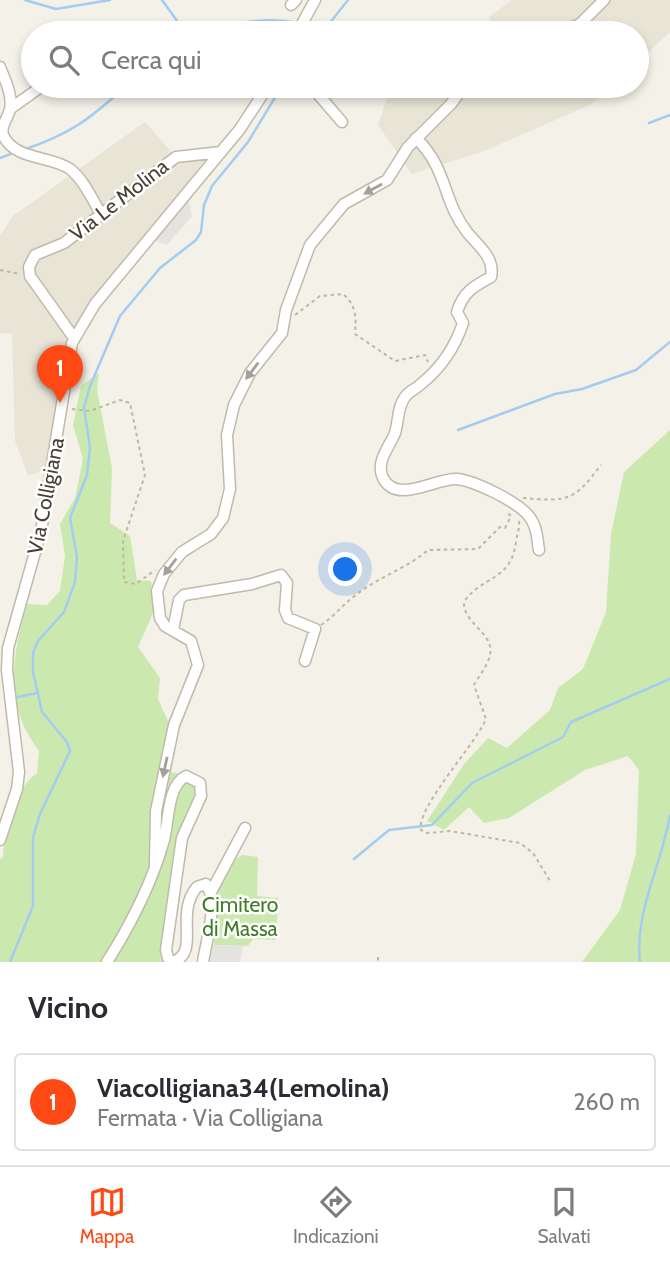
<!DOCTYPE html>
<html lang="it">
<meta charset="utf-8">
<style>
:root{--surface:#fff;--page:#f2f2f3;--text:#2b2b33;--muted:#7c7c81;--line:#e1e1e2;--accent:#ff4914}
body{margin:0;font-family:Cabin,sans-serif;background:var(--page);color:var(--text)}
.you{position:absolute;left:346px;top:570px;width:24px;height:24px;margin:-18px;border:5px solid #fff;border-radius:50%;background:#1a73e8;box-shadow:0 0 0 10px #1a73e833}
.badge{display:grid;place-items:center;width:46px;height:46px;border-radius:50%;background:var(--accent);color:#fff;font-size:23px;font-weight:700}
.pin{position:absolute;translate:-50% -58px;filter:drop-shadow(0 2px 4px #0008)}
.pin::after{content:'';position:absolute;top:37px;width:24px;height:21px;background:inherit;clip-path:polygon(0 0,100% 0,50% 100%)}
.list{margin:0;padding:0;list-style:none}
h2{display:flex;justify-content:space-between;align-items:center;height:91px;margin:0;padding:0 28px;font-size:30px}
h2 small{font-size:23px;font-weight:400;color:var(--muted)}
.list li{display:grid;grid-template-columns:46px 1fr auto;gap:21px;align-items:center;box-sizing:border-box;height:98px;margin:0 14px 14px;padding:0 14px;border:2px solid var(--line);border-radius:7px}
.list b{display:block;font-size:26px;white-space:nowrap}
.list p{margin:0;font-size:23px;white-space:nowrap;color:var(--muted)}
.list em{font-size:23px;font-style:normal;color:var(--muted)}
.icon{flex:none;width:38px;height:38px;fill:none;stroke:currentColor;stroke-width:2;stroke-linecap:round;stroke-linejoin:round}
.map{position:relative;flex:none;width:670px;height:962px;overflow:hidden}
.search{position:absolute;background:var(--surface);box-shadow:0 4px 10px #0003;left:21px;right:21px;top:21px;height:77px;display:flex;align-items:center;gap:18px;box-sizing:border-box;padding:0 24px;border-radius:38px;color:var(--muted);font-size:26px}
.sheet{height:203px;background:var(--surface)}
nav{display:flex;justify-content:space-around;align-items:center;box-sizing:border-box;height:98px;border-top:2px solid var(--line);background:var(--surface);font-size:19px;color:var(--muted)}
nav a{display:grid;justify-items:center;gap:4px}
nav .on{color:var(--accent)}
.map>svg:first-child{display:block}
.residential{fill:#e8e4d6}
.green{fill:#cbe9af}
.parking{fill:#e5e3e0}
.lines{fill:none;stroke-linecap:round;stroke-linejoin:round}
.stream{stroke:#a3ccf2;stroke-width:2.5}
.minor-casing{stroke:#c0baaa;stroke-width:13}
.path{stroke:#c2b79b;stroke-width:2;stroke-dasharray:3.5 3.5;stroke-linecap:butt}
.minor{stroke:#fff;stroke-width:10}
.oneway{fill:#a4a09a}
.labels{text-anchor:middle;stroke-width:5;stroke-linejoin:round;paint-order:stroke}
.street-label{font-size:21px;fill:#484236;stroke:#fff}
.park-label{font-size:21px;fill:#417c27;stroke:#fff}
</style>
<div class="map">
<svg width="670" height="962" viewBox="0 0 670 962">
<rect width="100%" height="100%" fill="#f4f1e8"/>
<path class="residential" d="M 512,0 L 670,0 L 670,32 L 637,63 L 637,33 L 497,33 L 489,17 Z
M 391,86 L 441,88 L 446,86 L 612,86 L 590,105 L 484,151 L 412,174 L 378,125 Z
M 145,122 L 175,156 L 209,155 L 66,337 L 49,470 L 28,475 L 15,441 L 12,334 L 0,333 L 0,236 L 13,216 Z"/>
<path class="green" d="M 99,373 L 97,390 L 112,468 L 110,523 L 130,536 L 137,580 L 151,581 L 154,611 L 138,647 L 160,678 L 158,699 L 169,723 L 162,770 L 180,774 L 197,786 L 196,799 L 161,947 L 166,962 L 0,962 L 0,859 L 3,857 C 4,829 13,790 37,773 L 39,751 C 3,704 12,657 27,604 L 47,605 L 60,591 L 65,556 L 60,524 L 75,498 L 83,459 L 73,425 L 81,386 Z
M 670,430 L 670,962 L 582,962 L 620,910 L 636,854 L 639,770 L 628,756 L 585,770 L 509,818 L 484,823 L 469,807 L 444,830 L 427,821 L 464,764 L 488,738 L 507,748 L 550,710 L 558,688 L 583,669 L 606,612 L 611,534 L 624,472 Z
M 242,855 L 258,857 L 257,896 L 278,898 L 276,940 L 253,939 L 248,946 L 214,945 C 217,910 208,876 242,855 Z"/>
<path class="parking" d="M 188,197 L 192,216 L 167,245 L 153,239 Z
M 214,945 L 243,946 L 240,962 L 206,962 L 208,948 Z"/>
<g class="lines">
<path class="stream" d="M 25,0 L 56,9 L 110,0
M 162,0 L 180,25 L 190,33
M 305,25 L 325,29 L 348,0
M 206,33 C 235,22 268,17 298,23
M 649,123 L 670,115
M 23,150 C 70,134 89,120 126,86
M 0,158 L 13,153
M 458,430 L 555,394 L 582,389 L 636,370 L 670,342
M 13,698 L 37,693
M 354,859 L 389,830 L 432,825 L 472,783 L 563,737 L 571,722 L 670,679
M 10,962 L 33,906 L 33,837 L 40,814 L 70,751 L 67,742 L 42,712 L 33,672 L 33,653 L 38,641 L 64,612 L 75,582 L 77,557 L 70,518 L 87,475 L 90,448 L 84,407 L 90,386 L 120,316 L 160,268 L 196,240 L 201,232 L 204,205 L 212,186 L 248,142 L 282,86
M 640,962 C 634,913 662,864 670,815"/>
<g class="minor-casing">
<path id="minor" d="M 291,5 L 296,0
M 297,33 L 315,0
M 559,33 L 580,24 L 604,0
M 0,67 C 5,80 13,96 10,109 C 8,119 0,125 3,135 C 15,161 50,155 70,169 C 84,180 92,199 101,214
M 311,86 L 342,122
M 10,109 L 42,86
M 416,138 C 448,169 442,200 467,232 C 478,246 495,257 491,277 C 474,286 463,292 457,312 L 463,323 C 455,347 441,368 421,384 C 416,389 409,391 405,397 C 397,408 399,420 395,433 C 390,446 375,462 383,478 C 397,505 435,478 457,479 C 475,481 516,501 528,515 C 537,525 537,538 539,550
M 74,338 L 30,276 L 29,267 L 35,255 L 64,243 L 176,157 L 221,152
M 173,630 L 179,600 L 184,595 L 252,584 L 281,575 L 287,583 L 285,610 L 288,618 L 315,629 L 305,661
M 0,840 L 17,789 L 19,772 L 7,670 L 8,648 L 41,531 L 72,343 L 95,304 L 240,129 L 268,86
M 155,865 L 156,811 L 174,725 L 198,665 L 191,641 L 165,626 L 160,618 L 157,591 L 164,574 L 182,552 L 211,534 L 223,518 L 230,489 L 227,435 L 234,405 L 250,373 L 282,333 L 286,310 L 310,245 L 344,204 L 387,180 L 408,147 L 451,104 L 464,86
M 211,892 L 245,828
M 107,962 C 131,924 152,883 164,840 C 169,821 167,786 186,776 L 200,783 L 201,796 L 182,838 L 166,950 L 168,958 L 173,962 C 201,952 174,914 197,887 L 206,884 C 219,902 206,941 203,962"/>
</g>
<path class="path" d="M 0,270 L 20,274
M 295,315 L 320,296 L 343,294 C 357,306 356,318 355,334 L 395,361 L 425,355 L 428,362
M 72,409 L 90,411 L 120,400 L 130,403 L 145,475 L 123,541 L 124,582 L 136,584 L 155,570
M 523,498 C 568,502 574,501 601,465
M 519,521 C 520,528 517,534 516,542 C 511,582 482,575 464,602 C 463,624 495,633 490,655 C 488,665 479,676 474,685 L 486,719 C 475,745 416,808 421,830 L 427,833 L 450,831 L 520,843 L 533,853 L 550,881
M 321,625 C 335,616 343,604 356,595 C 378,577 406,569 428,550 L 478,549 L 500,527 L 505,528 L 511,516 L 508,513
M 378,957 L 378,962"/>
<use href="#minor" class="minor"/>
</g>
<defs><path id="oneway-solid" d="M-6-.8H1V-3.2L6.5 0L1 3.2V.8H-6Z" transform="scale(1.75)"/></defs>
<g class="oneway">
<use href="#oneway-solid" transform="translate(373 189) rotate(151)"/>
<use href="#oneway-solid" transform="translate(252 371) rotate(127)"/>
<use href="#oneway-solid" transform="translate(170 567) rotate(127)"/>
<use href="#oneway-solid" transform="translate(165 767) rotate(102)"/>
</g>
<g class="labels">
<g class="street-label">
<text transform="translate(119 200) rotate(-38)" y="7">Via Le Molina</text>
<text transform="translate(46 496) rotate(-79)" y="7">Via Colligiana</text>
</g>
<g class="park-label">
<text x="240" y="912">Cimitero<tspan x="240" dy="24">di Massa</tspan></text>
</g>
</g>
</svg>
<div class="you"></div>
<div class="pin badge" style="left:60px;top:403px">1</div>
<div class="search"><svg class="icon" aria-label="search" viewBox="0 0 24 24"><circle cx="10" cy="10" r="6"/><path d="M15 15l6 6"/></svg>Cerca qui</div>
</div>
<section class="sheet">
<h2>Vicino<small></small></h2>
<ul class="list">
<li><span class="badge">1</span><div><b>Viacolligiana34(Lemolina)</b><p>Fermata · Via Colligiana</p></div><em>260 m</em></li>
</ul>
</section>
<nav>
<a class="on"><svg class="icon" aria-label="map" viewBox="0 0 24 24"><path d="M3 6l6-2 6 2 6-2v14l-6 2-6-2-6 2zM9 4v14M15 6v14"/></svg>Mappa</a>
<a><svg class="icon" aria-label="directions" viewBox="0 0 24 24"><path d="M12 3l9 9-9 9-9-9zM9 14v-3h6M13 9l2 2-2 2"/></svg>Indicazioni</a>
<a><svg class="icon" aria-label="saved" viewBox="0 0 24 24"><path d="M7 4h10v16l-5-4-5 4z"/></svg>Salvati</a>
</nav>
